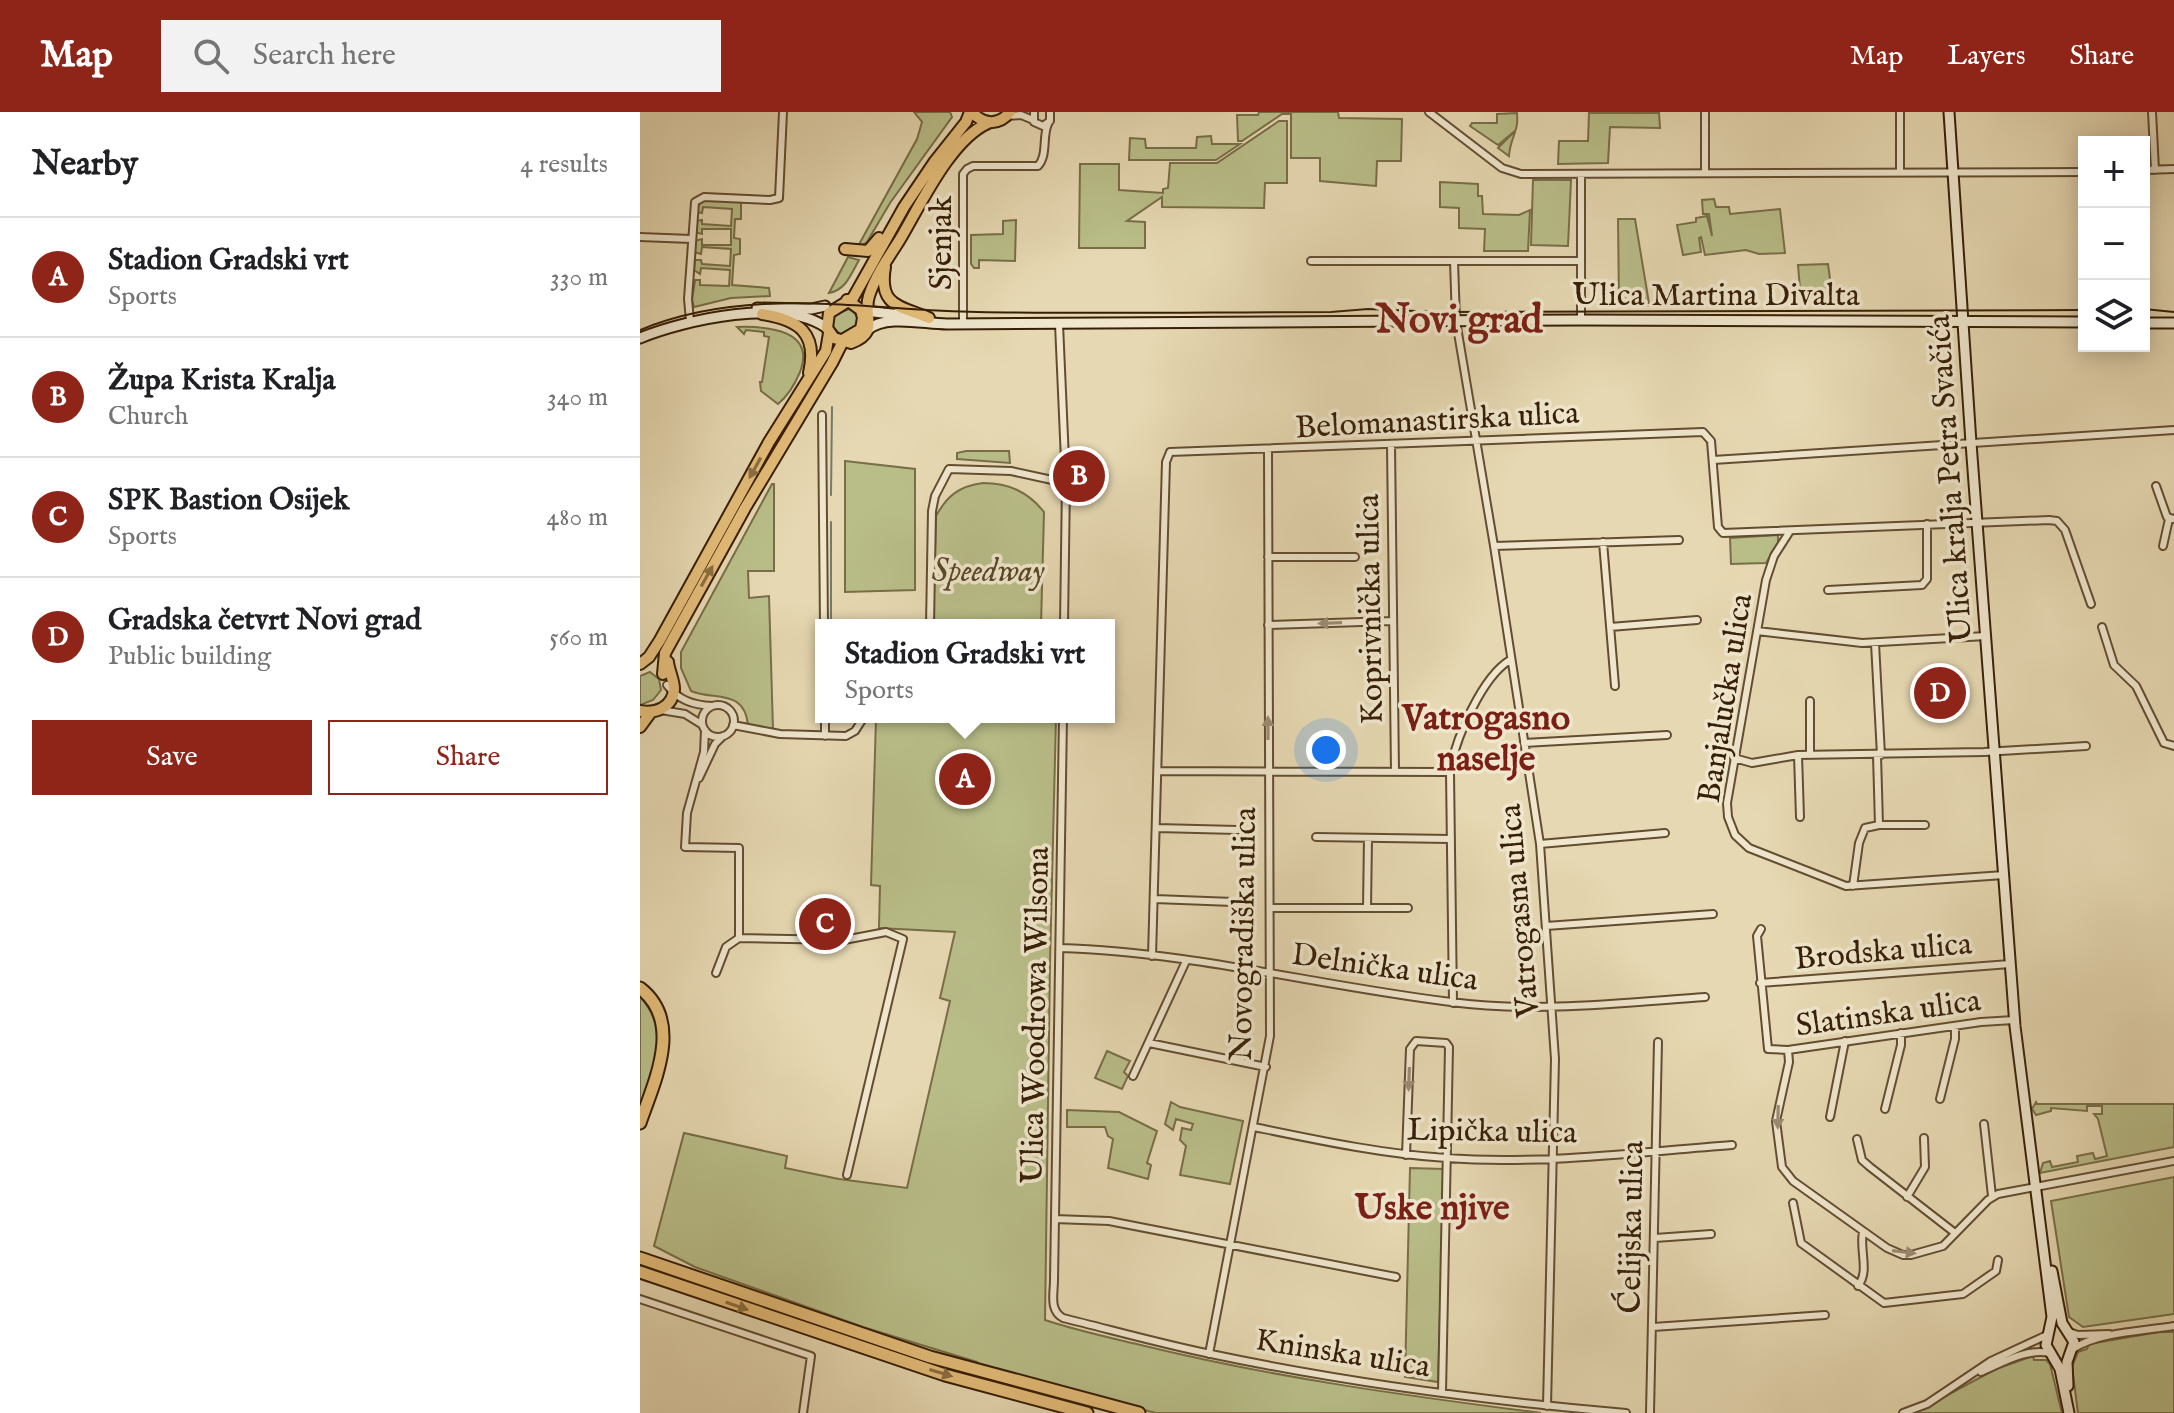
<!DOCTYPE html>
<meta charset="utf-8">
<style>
:root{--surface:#fff;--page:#f2f2f2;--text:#202124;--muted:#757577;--line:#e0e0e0;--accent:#8f2418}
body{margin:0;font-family:"IM FELL English",serif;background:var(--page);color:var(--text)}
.controls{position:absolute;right:24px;top:24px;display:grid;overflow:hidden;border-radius:0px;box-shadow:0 4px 20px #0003}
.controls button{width:72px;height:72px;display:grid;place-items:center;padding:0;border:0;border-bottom:2px solid var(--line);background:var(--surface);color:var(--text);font:40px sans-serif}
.you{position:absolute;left:686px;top:638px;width:28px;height:28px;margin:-20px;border:6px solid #fff;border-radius:50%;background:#1a73e8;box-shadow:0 0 0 12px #1a73e833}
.badge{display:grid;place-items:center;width:52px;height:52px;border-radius:50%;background:var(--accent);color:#fff;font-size:26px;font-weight:700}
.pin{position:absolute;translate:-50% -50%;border:4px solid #fff;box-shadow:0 2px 8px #0006}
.popup{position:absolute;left:175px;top:507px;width:300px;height:104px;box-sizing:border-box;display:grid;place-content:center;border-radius:0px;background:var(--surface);filter:drop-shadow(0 2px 6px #0005);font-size:26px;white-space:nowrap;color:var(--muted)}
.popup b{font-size:30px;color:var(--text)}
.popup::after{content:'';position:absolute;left:50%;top:100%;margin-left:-16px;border:16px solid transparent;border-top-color:var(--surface)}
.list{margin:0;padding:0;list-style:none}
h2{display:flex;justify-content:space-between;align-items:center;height:104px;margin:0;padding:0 32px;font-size:34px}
h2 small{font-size:26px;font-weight:400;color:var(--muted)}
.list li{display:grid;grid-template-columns:52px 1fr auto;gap:24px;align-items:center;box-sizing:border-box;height:120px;padding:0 32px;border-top:2px solid var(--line)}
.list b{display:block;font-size:30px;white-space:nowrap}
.list p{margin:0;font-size:26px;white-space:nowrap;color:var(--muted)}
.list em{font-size:26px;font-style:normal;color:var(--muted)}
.actions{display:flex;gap:16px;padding:24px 32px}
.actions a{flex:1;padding:18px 0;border:2px solid var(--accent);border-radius:0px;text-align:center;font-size:28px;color:var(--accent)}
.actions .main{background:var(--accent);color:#fff}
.icon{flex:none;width:44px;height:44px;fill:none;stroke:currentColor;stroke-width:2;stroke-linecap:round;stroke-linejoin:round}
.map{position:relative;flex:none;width:1534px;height:1301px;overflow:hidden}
header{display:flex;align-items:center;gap:48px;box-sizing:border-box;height:112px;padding:0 40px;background:var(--accent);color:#fff}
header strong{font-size:38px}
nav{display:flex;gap:44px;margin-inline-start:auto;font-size:28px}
.search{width:560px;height:72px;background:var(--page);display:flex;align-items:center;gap:20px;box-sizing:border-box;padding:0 28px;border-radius:0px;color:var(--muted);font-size:30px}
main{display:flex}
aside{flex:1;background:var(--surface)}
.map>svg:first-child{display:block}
.green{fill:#b9be89;stroke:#786e48;stroke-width:2}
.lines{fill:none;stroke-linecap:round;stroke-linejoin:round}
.stream{stroke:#727b6e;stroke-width:2}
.street-casing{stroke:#634d31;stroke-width:10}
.secondary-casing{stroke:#371f06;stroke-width:13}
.primary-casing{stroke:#371f06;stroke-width:14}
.highway-casing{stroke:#371f06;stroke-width:15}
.street{stroke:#efe6cd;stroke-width:6}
.secondary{stroke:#efe6cd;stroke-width:9}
.primary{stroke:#e3bc79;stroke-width:10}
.highway{stroke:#e3bc79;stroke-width:11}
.tram{stroke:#371f06;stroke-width:2}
.oneway{fill:#8d6e40}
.oneway2{fill:#9c8c73}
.labels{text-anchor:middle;stroke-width:7;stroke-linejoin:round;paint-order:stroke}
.street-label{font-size:32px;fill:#371f06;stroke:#efe6cd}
.park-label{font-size:32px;font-style:italic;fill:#584727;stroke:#efe6cd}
.quarter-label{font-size:36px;font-weight:bold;fill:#7a1f14;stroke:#efe6cd}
.district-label{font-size:40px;font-weight:bold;fill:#7a1f14;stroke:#efe6cd}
</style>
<header>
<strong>Map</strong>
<div class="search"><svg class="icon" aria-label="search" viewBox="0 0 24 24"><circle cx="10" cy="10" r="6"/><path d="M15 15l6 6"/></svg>Search here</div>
<nav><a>Map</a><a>Layers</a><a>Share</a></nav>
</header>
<main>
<aside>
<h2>Nearby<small>4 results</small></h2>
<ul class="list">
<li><span class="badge">A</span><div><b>Stadion Gradski vrt</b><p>Sports</p></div><em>330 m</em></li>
<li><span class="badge">B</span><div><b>Župa Krista Kralja</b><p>Church</p></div><em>340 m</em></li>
<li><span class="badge">C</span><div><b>SPK Bastion Osijek</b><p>Sports</p></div><em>480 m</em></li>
<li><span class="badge">D</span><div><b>Gradska četvrt Novi grad</b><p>Public building</p></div><em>560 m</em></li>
</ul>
<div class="actions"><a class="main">Save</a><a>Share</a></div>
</aside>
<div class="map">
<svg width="1534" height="1301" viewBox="0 0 1534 1301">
<rect width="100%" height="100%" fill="#e6d8b2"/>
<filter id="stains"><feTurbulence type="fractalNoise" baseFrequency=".0025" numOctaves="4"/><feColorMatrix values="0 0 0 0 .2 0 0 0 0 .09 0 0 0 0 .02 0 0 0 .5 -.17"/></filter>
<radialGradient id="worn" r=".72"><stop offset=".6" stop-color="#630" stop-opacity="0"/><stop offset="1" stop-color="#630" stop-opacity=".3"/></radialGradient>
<path class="green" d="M 274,0 L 310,0 L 312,5 L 250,91 L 227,130 L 217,136 L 277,27 L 282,10 Z
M 619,0 L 650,0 L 650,2 L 642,2 L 602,29 L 598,29 L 597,3 L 618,3 Z
M 651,0 L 698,0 L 699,6 L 762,7 L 761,49 L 737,49 L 736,74 L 680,69 L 680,46 L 651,46 Z
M 877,1 C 879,21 870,25 869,44 L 858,36 L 876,18 L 858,33 L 830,14 L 832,11 L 857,11 L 857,2 Z
M 949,1 L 1019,1 L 1020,16 L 970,15 L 968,51 L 918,52 L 919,29 L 948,29 Z
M 639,9 L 647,9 L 647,71 L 625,71 L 624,96 L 522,95 L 522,85 L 487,109 L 505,110 L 505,136 L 439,136 L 440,52 L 479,52 L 479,78 L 523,81 L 523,77 L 528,76 L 530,51 L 577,51 Z
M 571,24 L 572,32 L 600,32 L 576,48 L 489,48 L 490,26 L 505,27 L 506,36 L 556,36 L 557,25 Z
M 893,68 L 931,68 L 928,134 L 891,133 Z
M 800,70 L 838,72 L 838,84 L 842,84 L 843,102 L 879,103 L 890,98 L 888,139 L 844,139 L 845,117 L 819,116 L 819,96 L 800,95 Z
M 1074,87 L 1076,95 L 1089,95 L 1090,102 L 1140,97 L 1145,141 L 1119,142 L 1106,138 L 1065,143 L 1061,125 L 1059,126 L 1061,140 L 1043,143 L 1037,113 L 1056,110 L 1056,106 L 1067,104 L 1072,124 L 1069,102 L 1063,102 L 1062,88 Z
M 63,88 L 101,90 L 101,107 L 95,107 L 94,126 L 100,127 L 100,142 L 94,143 L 92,173 L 129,176 L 130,184 L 91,186 L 54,195 L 52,188 L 55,168 L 60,168 L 60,173 L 89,174 L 90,158 L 61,156 L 60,162 L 54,158 L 55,148 L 61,148 L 62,152 L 90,154 L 91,137 L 62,135 L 61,142 L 54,140 L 54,129 L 62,127 L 62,133 L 91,133 L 91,117 L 62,117 L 62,122 L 55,120 L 55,109 L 62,108 L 62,112 L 91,114 L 92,97 L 63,95 L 62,101 L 56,100 L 56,93 Z
M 978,107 L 995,107 L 1009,191 L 979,191 Z
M 376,108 L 375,149 L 339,148 L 339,156 L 334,156 L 331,152 L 331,123 L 363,122 L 363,109 Z
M 208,145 L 219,148 C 211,162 206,178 189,181 Z
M 1188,152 L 1193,190 L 1161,189 L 1158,153 Z
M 211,196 L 218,206 L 216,214 L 201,223 L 193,215 L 193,204 Z
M 97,215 C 128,214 176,218 160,260 C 155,272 149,283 138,292 L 121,279 L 120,270 L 122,270 L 129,225 L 124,224 L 124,220 L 106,218 L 104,222 Z
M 326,339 L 369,339 L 370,351 L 317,347 L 317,341 Z
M 205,349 L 275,357 L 275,478 L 205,480 Z
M 343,371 C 369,371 388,380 404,400 L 401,513 L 293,513 L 296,404 C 307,384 319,374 343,371 Z
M 132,372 L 134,372 L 134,459 L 108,459 L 109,486 L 129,484 L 133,617 L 108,614 C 105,576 74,589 51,579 L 41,556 L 41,540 Z
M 1138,423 L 1138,431 L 1126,451 L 1091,452 L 1090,426 Z
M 10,560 L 19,567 L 21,578 L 13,588 L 0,593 L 0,564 Z
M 286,605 L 416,605 L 410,851 L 405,1208 C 438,1219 472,1226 505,1234 C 636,1266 768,1284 901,1301 L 516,1301 L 336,1256 L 337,1250 L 223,1215 L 55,1155 L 14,1134 L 44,1021 L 147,1044 L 145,1056 L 199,1067 L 267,1076 L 310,889 L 300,886 L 315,820 L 239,816 L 240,774 L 231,773 L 236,607 L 279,609 Z
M 0,885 C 32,918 12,962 0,999 Z
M 467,939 L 490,949 L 484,960 L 488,964 L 482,977 L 455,966 Z
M 531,990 L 540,995 L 603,1009 L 590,1072 L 540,1063 L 546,1034 L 540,1028 L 542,1016 L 551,1018 L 553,1012 L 536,1007 L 533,1018 L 525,1012 Z
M 1396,990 L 1397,992 L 1534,992 L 1534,1035 L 1400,1061 L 1403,1051 L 1410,1049 L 1412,1055 L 1438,1050 L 1437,1044 L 1453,1041 L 1455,1047 L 1467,1044 L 1458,1007 L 1454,1002 L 1462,1002 L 1462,994 L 1447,994 L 1447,999 L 1411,996 L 1411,999 L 1396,1003 L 1392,997 Z
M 427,998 L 479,1000 L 517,1019 L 507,1051 L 511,1053 L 508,1067 L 468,1056 L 473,1027 L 468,1024 L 465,1015 L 427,1015 Z
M 770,1056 L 804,1057 L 798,1270 L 765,1265 Z
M 1534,1065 L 1534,1202 L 1443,1215 L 1429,1205 L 1411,1089 Z
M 1519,1220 L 1534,1220 L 1534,1301 L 1438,1301 L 1432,1255 L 1438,1240 L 1447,1237 L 1449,1232 Z
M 1393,1244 L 1394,1248 L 1406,1248 L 1410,1252 L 1422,1301 L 1274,1301 L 1356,1257 Z"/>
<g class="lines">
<path class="stream" d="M 191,383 L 192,295
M 191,513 L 191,410"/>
<g class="street-casing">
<path id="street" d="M 394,0 L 394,10 L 403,14 L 410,9 L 410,0
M 789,0 L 862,56 L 881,62 L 1444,60
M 1260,0 L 1260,60
M 1512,0 L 1515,58
M 367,4 L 381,3 L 393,8
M 1504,58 L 1534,57
M 1065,61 L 1065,0
M 0,125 L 51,127
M 671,149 L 941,149
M 814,149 L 816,209 L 854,434 L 900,732 L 915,947 L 907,1294
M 941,208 L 941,62
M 50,209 L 48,187 L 55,90 L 64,85 L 130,88 L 139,86 L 143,0
M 323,212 L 323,62 L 327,57 L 333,54 L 398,54 C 408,43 402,25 408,12
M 419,212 L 426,371 L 424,513
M 182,303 L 184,513
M 751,333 L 755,660
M 1073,348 L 1534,318
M 1516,374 L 1527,405 L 1534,407
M 1150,419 L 1134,444 L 1126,468 L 1087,691 L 1088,705 L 1095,723 L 1109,736 L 1206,774 L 1364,763
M 963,430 L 975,574
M 854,434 L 1039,428
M 1523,434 L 1529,407
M 628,445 L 715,445
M 1188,478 L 1282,473 L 1287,467 L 1287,412
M 290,513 L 292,399 L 295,384 L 309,357 L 371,359 L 426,371
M 628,513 L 752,509
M 970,515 L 1057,508
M 1462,515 L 1474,553 L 1496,574 L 1524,631 L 1534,634
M 1117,519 L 1222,531 L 1346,524
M 1235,531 L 1241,643
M 27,573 C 38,588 53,593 72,594
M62 609a16 16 0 1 1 32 0a16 16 0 1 1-32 0Z
M 21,598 L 45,602 L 61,612
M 185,605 L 185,624
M 423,605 L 414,1168 C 414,1182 409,1198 423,1206 C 472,1218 522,1232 571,1242 C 708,1271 847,1289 986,1301
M 93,613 L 140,622 L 206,624 L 215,619 L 224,605
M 65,618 L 64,640 L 47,701 L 45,735 L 99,736 L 99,826 L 204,828 L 246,820 L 263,827 L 207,1063
M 884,631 L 1027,623
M 1158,643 L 1160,705
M 1170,643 L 1170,589
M 1237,643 L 1239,713
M 1094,646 L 1112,651 L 1158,643 L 1344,640 L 1446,634
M 518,659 L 810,660 C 815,627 842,565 870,548
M 810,660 L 813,891
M 59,666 L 75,632 L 83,624
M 517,716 L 597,718
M 676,725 L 811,727
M 900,732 L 1025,721
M 1213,774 L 1219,731 L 1225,716 L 1239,713 L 1285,713
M 515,787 L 593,790
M 631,796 L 768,796
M 727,796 L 728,726
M 906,814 L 1073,802
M 1121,817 L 1117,824 L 1128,937 L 1148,938 L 1341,910 L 1374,908
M 420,836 C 551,840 680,874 811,890 C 895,901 981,891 1065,885
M 512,844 L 526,350 L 530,340 L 1063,320 L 1071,329 L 1078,415 L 1083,421 L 1409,408 L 1417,409 L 1425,418 L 1451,492
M 76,861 L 86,835 L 99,826
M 1120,871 L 1370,852
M 509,931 L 626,955
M 1148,938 L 1149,950 L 1136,1009 L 1142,1055 L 1153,1069 L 1247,1136 L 1263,1143 L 1271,1143 L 1303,1134 L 1348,1088 L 1358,1082 L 1534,1049
M 493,964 L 546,849
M 1300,987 L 1315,927 L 1315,914
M 1245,997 L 1261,933 L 1261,921
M 1190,1005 L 1205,929
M 1344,1012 L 1352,1084
M 614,1015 C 677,1028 742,1042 806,1046 C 901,1053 997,1040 1092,1033
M 1217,1027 L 1222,1048 L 1230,1055 L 1315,1121
M 766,1043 L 770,937 L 776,929 L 806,931 L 809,935 L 802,1281
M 1267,1085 L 1285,1055 L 1284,1026
M 1153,1091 L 1161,1131 L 1244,1191 L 1323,1182 L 1356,1159 L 1358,1148
M 415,1107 L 469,1109 L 756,1165
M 1015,1126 L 1071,1122
M 1218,1174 C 1230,1159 1219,1138 1223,1120
M 0,1187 L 171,1244 L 163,1301
M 1013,1215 L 1185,1203
M 1429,1220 L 1438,1223 L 1469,1222
M 1433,1237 C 1458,1220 1504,1219 1534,1214
M 569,1242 L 630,924 L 628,338
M 1341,1260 C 1362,1251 1386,1236 1410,1241
M 1010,1301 L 1018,930
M 1263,1301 L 1287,1292 L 1351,1249 L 1407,1223"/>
</g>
<g class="secondary-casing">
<path id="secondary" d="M 1309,0 L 1331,331 L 1375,914 L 1412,1205 L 1406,1233 L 1420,1257 L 1429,1301
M 117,196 L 171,197 L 185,194
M 224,199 L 280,205
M 1504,211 L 1534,211
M 227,218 C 247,202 283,212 307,212 L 941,208 L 1444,210
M 0,226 C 44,208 145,185 187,216
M 1412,1159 L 1422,1211 L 1434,1230 L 1427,1250 L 1428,1274"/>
</g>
<g class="primary-casing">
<path id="primary" d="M 330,0 L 326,10 L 295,49 L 264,95 L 213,186 L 189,201 L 187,216 L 194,226 L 211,231 C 241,220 222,204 229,184 C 235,165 248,146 259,129 C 280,94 310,28 348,11
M 332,0 C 343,13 359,14 370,0
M 205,137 L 228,139 L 239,126
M 245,155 C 238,195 261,194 289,206
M 122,202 C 159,208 178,221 169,261
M 0,552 L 9,545 L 20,528 L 129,330 L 186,239 L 189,221
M 23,562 L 25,541 L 105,396 L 192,251 L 204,227 L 221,217 L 223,206 L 221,198 L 207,188
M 0,599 C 16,602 33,595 34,577 C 34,568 29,559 28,550
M 0,615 L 11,600"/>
</g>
<g class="highway-casing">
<path id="highway" d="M 0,876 C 44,910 14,970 0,1011
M 0,1146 L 290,1245 L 499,1301
M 0,1160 L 305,1263 L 447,1301"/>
</g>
<use href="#street" class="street"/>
<use href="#secondary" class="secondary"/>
<use href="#primary" class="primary"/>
<use href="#highway" class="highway"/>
<path class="tram" d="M 1504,197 L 1534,200
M 0,218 C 108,173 224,198 337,200 C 455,202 573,200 691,200 L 728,197 L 800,200 L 1444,198"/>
</g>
<defs><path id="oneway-solid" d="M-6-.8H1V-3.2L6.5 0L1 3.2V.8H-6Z" transform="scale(2)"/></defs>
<g class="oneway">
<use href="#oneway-solid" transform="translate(115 356) rotate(119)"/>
<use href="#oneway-solid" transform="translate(67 464) rotate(-61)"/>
<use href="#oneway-solid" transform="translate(97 1194) rotate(19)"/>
<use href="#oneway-solid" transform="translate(301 1261) rotate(17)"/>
</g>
<g class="oneway2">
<use href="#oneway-solid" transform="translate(690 511) rotate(178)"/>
<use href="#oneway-solid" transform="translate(628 616) rotate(-90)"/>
<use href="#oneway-solid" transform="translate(769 967) rotate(92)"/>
<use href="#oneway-solid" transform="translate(1138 1005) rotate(91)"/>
<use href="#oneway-solid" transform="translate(1264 1140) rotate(7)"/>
</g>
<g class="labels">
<g class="street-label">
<text transform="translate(300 131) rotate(-90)" y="11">Sjenjak</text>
<text x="1076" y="193">Ulica Martina Divalta</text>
<text transform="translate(797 307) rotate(-3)" y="11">Belomanastirska ulica</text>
<text transform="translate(1309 367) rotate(-94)" y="11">Ulica kralja Petra Svačića</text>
<text transform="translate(729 497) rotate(-91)" y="11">Koprivnička ulica</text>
<text transform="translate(1084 586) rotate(-81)" y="11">Banjalučka ulica</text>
<text transform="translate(878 799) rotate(-95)" y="11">Vatrogasna ulica</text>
<text transform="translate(602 822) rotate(-89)" y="11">Novogradiška ulica</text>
<text transform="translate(1243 838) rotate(-5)" y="11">Brodska ulica</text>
<text transform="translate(745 854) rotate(8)" y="11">Delnička ulica</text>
<text transform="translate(1248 900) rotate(-8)" y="11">Slatinska ulica</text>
<text transform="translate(394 903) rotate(-89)" y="11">Ulica Woodrowa Wilsona</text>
<text transform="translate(852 1018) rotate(1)" y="11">Lipička ulica</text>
<text transform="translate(990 1115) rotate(-89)" y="11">Ćelijska ulica</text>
<text transform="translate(703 1240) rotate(9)" y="11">Kninska ulica</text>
</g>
<g class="park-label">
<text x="348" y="469">Speedway</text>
</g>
<g class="quarter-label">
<text x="846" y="617">Vatrogasno<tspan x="846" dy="41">naselje</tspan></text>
<text x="792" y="1107">Uske njive</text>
</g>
<g class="district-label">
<text x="819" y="220">Novi grad</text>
</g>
</g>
<rect width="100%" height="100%" filter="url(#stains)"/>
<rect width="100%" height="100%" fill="url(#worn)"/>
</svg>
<div class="controls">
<button>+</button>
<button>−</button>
<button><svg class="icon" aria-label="layers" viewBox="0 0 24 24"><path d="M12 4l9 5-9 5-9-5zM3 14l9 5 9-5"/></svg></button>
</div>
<div class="you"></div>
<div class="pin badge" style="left:325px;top:667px">A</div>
<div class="popup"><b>Stadion Gradski vrt</b>Sports</div>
<div class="pin badge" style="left:439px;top:364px">B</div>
<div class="pin badge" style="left:185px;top:812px">C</div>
<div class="pin badge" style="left:1300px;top:581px">D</div>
</div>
</main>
